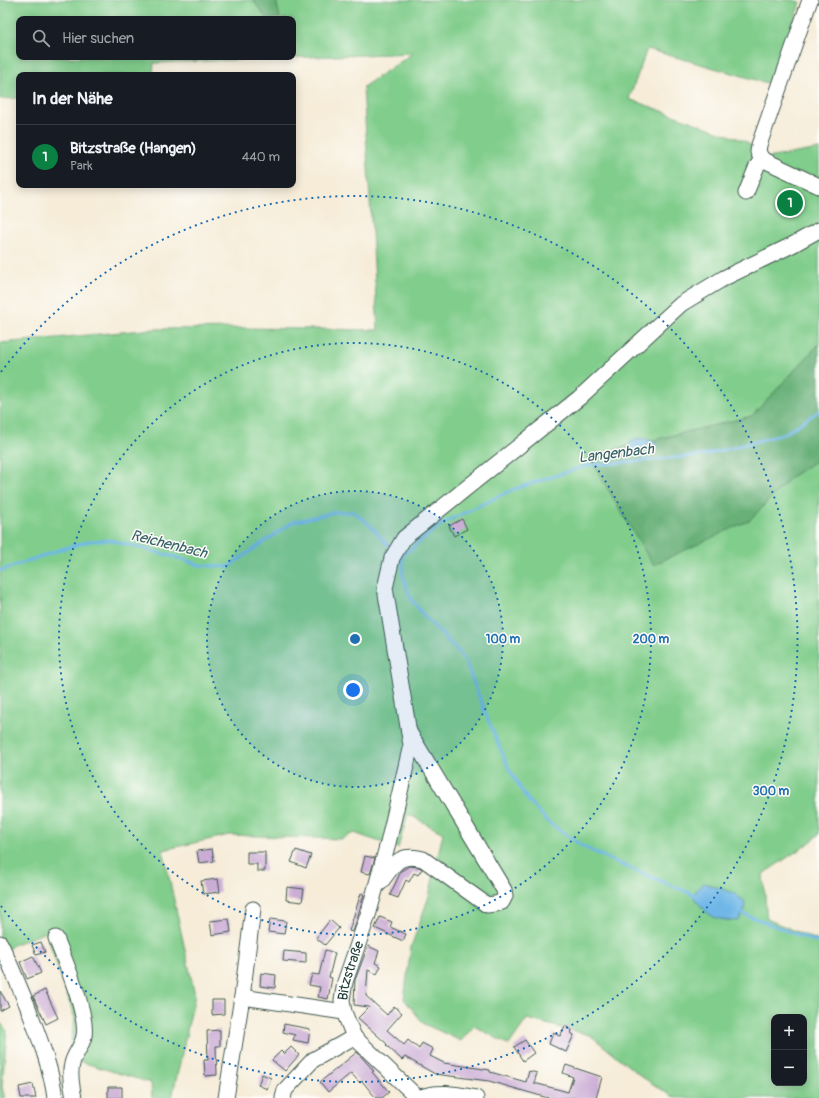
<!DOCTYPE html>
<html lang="de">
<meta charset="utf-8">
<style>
:root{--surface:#171b24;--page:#20242c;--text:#f1f3f6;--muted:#9ea1a6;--line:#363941;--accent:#0b8043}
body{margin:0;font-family:Pangolin,sans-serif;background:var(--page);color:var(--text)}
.controls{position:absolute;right:12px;bottom:12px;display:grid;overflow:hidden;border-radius:8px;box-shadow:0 2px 10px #0003}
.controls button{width:36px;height:36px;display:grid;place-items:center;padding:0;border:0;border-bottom:1px solid var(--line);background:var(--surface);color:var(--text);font:20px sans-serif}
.you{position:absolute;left:353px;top:690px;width:14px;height:14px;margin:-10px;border:3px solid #fff;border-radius:50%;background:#1a73e8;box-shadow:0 0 0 6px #1a73e833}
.badge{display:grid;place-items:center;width:26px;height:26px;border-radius:50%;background:var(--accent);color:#fff;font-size:13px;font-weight:700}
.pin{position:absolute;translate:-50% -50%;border:2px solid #fff;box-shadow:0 1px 4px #0006}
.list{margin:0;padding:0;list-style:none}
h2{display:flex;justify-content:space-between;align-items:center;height:52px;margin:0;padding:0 16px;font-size:17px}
h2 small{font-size:13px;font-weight:400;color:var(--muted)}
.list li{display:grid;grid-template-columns:26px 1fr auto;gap:12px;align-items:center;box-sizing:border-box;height:64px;padding:0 16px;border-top:1px solid var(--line)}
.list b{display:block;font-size:15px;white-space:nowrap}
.list p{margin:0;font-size:13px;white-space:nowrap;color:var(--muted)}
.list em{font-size:13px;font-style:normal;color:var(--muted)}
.icon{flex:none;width:22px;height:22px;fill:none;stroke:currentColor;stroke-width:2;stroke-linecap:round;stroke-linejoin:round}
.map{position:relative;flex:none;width:819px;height:1098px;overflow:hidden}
.search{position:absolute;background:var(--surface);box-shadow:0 2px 10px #0003;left:16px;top:16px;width:280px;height:44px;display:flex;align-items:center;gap:10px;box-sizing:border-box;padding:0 14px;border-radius:8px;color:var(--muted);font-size:15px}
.panel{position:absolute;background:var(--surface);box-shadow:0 2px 10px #0003;left:16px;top:72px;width:280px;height:116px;border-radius:8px}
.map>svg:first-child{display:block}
.green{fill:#81cd8c;stroke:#508560;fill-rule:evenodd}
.forest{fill:#68b078;stroke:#447656}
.water{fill:#70b7e7;stroke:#487a8e}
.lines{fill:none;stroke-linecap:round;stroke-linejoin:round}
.stream{stroke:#70b7e7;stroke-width:3}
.building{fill:#caacd5}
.minor-casing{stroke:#3f574d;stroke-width:17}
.minor{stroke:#fff;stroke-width:15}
.ring{fill:none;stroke:#1f6fb2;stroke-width:2;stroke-dasharray:2 4}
.labels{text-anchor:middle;stroke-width:3;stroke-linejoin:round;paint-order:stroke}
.street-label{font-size:14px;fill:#1f3d34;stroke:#fdfcf7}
.water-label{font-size:15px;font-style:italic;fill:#37626a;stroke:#fdfcf7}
.centre{fill:#1f6fb2;stroke:#fdfcf7;stroke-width:2}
.ring-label{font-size:12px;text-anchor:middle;font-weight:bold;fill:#1f6fb2;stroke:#fdfcf7;stroke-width:3;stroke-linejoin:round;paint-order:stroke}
</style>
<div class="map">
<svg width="819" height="1098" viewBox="0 0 819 1098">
<rect width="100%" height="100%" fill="#fdfcf7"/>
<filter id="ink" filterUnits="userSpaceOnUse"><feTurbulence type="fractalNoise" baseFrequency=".025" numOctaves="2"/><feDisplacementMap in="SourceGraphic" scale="8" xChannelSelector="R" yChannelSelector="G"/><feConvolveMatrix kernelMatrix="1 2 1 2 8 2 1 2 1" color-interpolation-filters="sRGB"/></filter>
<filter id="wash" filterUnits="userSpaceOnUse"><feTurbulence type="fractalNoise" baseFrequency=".012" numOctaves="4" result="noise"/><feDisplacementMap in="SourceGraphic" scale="16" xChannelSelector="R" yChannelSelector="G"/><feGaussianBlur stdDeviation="0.9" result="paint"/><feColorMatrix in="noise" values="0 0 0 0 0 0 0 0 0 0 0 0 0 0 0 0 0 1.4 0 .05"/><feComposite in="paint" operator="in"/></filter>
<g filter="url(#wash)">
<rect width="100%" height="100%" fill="#f6ecd8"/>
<path class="green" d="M 0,0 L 253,0 L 267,19 L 19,19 L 19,57 L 293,57 L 293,19 L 280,19 L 276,0 L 792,0 L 800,2 L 774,85 L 647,49 L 629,99 L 745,141 L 767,158 L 819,149 L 819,344 L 752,416 L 588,456 L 750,520 L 790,478 L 819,458 L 819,834 L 812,841 L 763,874 L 767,919 L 819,941 L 819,1098 L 675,1098 L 642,1077 L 590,1035 L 527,1019 L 509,1045 L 474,1026 L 461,1041 L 424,1024 L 404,999 L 411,947 L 429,896 L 443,833 L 408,814 L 398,848 L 354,833 L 341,839 L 229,835 L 163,850 L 195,995 L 172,1098 L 152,1098 L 151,1083 L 68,1058 L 75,1019 L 46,932 L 13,945 L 0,956 L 0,343 L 155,329 L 248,328 L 378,330 L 363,87 L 413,53 L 154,63 L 153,75 L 19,75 L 19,98 L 0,99 ZM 774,1017 L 804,1017 L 804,1083 L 774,1083 Z
M 0,1022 L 7,1031 L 2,1087 L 5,1098 L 0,1098 Z"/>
<path class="forest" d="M 253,0 L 276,0 L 280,19 L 267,19 Z
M 819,344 L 819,458 L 790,478 L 750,520 L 653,565 L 588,456 L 752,416 Z"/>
<path class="water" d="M 637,438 L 646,439 L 656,443 L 657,447 C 645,452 638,457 628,449 L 630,443 Z
M 704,883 L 734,893 L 745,902 L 744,912 L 738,921 C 713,920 710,917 694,898 L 697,889 Z"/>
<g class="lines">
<path class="stream" d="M 403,554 L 403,576 L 411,599 L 425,617 L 458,651 L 466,663 L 488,720 L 509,769 L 527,799 L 549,823 L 582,846 L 613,861 L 699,897
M 403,554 L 410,550 L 441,524 L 514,489 L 585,466 L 705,455 L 784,434 L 819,411
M 0,571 L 65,548 L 90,541 L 110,540 L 179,558 L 199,565 L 228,567 L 293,522 L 335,512 L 354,512 L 371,526 L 387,544 L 393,548
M 741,913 L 819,943"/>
</g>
<g id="blocks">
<path class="building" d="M 462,519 L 467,529 L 454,536 L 449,526 Z
M 212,849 L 214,861 L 199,863 L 197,851 Z
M 296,850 L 311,855 L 306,868 L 291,862 Z
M 247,852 L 265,852 L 265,871 L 257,871 L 257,864 L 247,864 Z
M 365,856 L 375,858 L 370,874 L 361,872 Z
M 409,866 L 419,867 L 422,869 L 418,875 L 414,873 L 409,882 L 406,880 L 398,898 L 390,895 L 401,871 Z
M 218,879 L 220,892 L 203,894 L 201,881 Z
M 287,887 L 304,889 L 302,902 L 286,900 Z
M 361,893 L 364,895 L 353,932 L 349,931 Z
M 380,917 L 392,922 L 390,927 L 406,934 L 403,941 L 375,928 Z
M 229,919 L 231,932 L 212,935 L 210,921 Z
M 270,919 L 286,921 L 284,934 L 268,932 Z
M 330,920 L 339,928 L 325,945 L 316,938 Z
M 41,942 L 45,952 L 36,955 L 32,945 Z
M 368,946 L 379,951 L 375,963 L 381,966 L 377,974 L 368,970 L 366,996 L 387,1015 L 394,1006 L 402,1013 L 387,1030 L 404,1045 L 408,1040 L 419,1049 L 422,1043 L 433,1049 L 430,1056 L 444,1063 L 490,1070 L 490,1072 L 526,1082 L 529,1071 L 537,1073 L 534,1083 L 568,1092 L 573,1077 L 563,1073 L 566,1065 L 602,1077 L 596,1098 L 548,1098 L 489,1081 L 435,1074 L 405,1057 L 402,1060 L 386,1045 L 387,1044 L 358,1018 L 369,1007 L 354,1005 L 355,980 Z
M 325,950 L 335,953 L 329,977 L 332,978 L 328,999 L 318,997 L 320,987 L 309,985 L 312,974 L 319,975 Z
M 284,951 L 306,953 L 306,963 L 283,961 Z
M 33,956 L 41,973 L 27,979 L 20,962 Z
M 261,973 L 276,975 L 275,988 L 260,986 Z
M 45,990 L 58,1018 L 46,1024 L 33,996 Z
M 0,991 L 9,1006 L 0,1011 Z
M 212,1000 L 224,1000 L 224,1014 L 212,1015 Z
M 284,1024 L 310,1029 L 308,1043 L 293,1040 L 295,1035 L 283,1032 Z
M 565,1026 L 572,1030 L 571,1033 L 574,1035 L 566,1052 L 549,1044 L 553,1033 L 560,1036 Z
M 220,1030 L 220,1046 L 216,1046 L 217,1075 L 205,1076 L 204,1060 L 208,1060 L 207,1031 Z
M 525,1040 L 534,1053 L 523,1061 L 514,1047 Z
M 291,1047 L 299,1055 L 285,1071 L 272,1060 L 281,1051 L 284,1054 Z
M 357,1052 L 374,1071 L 372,1072 L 389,1092 L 382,1098 L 376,1098 L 362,1081 L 360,1083 L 351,1073 L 328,1092 L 320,1082 Z
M 262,1074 L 271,1078 L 267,1089 L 258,1085 Z
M 33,1084 L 36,1098 L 21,1098 L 19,1087 Z
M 108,1087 L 122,1087 L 122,1098 L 108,1098 Z"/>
</g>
</g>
<g filter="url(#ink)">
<use href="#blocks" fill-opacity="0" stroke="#3f574d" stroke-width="1"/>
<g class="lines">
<g class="minor-casing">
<g id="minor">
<path d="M 810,0 L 759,145 L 758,152 L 762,159 L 819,186"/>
<path d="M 746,193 L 757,166 L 762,159"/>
<path d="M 380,883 C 394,866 397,852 423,859 L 487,905 L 495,904 L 502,902 L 505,896 L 504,890 L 409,732"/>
<path d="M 56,938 C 65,961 88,1014 84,1036 C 82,1047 74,1054 72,1064 C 69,1075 72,1087 74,1098"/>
<path d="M 0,943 C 10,963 18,984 27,1005 C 38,1035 51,1066 55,1098"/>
<path d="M 242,997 L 344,1012"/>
<path d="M 226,1098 L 242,997 L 253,909"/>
<path d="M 283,1098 L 285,1090 L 313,1060 L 354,1037"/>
<path id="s1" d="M 418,1098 L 354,1037 L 344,1012 L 342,1000 L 345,982 L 369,912 L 388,843 L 411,745 L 385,588 L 392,558 L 404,538 L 579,398 L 681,304 L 724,278 L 792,245 L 819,230"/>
<path d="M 418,1098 C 438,1090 456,1094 476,1098"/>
</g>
</g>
<use href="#minor" class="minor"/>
</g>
</g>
<circle cx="355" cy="639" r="148" fill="#1f6fb2" fill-opacity=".12"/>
<g class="ring">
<circle cx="355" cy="639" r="148"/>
<circle cx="355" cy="639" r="296"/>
<path d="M1 372A443 443 0 1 1 1 906"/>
</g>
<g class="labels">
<g class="street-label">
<text dy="5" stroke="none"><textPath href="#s1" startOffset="158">Bitzstraße</textPath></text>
</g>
<g class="water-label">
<text transform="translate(616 453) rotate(-7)" y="5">Langenbach</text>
<text transform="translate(169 544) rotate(14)" y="5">Reichenbach</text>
</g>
</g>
<circle cx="355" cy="639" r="6" class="centre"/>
<g class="ring-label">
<text x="503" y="643">100 m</text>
<text x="651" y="643">200 m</text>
<text x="771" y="795">300 m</text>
</g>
</svg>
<div class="controls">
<button>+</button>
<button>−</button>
</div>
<div class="you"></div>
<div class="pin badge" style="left:790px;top:203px">1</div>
<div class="search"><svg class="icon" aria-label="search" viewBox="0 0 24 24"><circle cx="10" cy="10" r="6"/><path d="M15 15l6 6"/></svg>Hier suchen</div>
<section class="panel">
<h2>In der Nähe<small></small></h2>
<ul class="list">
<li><span class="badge">1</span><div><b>Bitzstraße (Hangen)</b><p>Park</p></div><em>440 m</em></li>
</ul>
</section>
</div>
